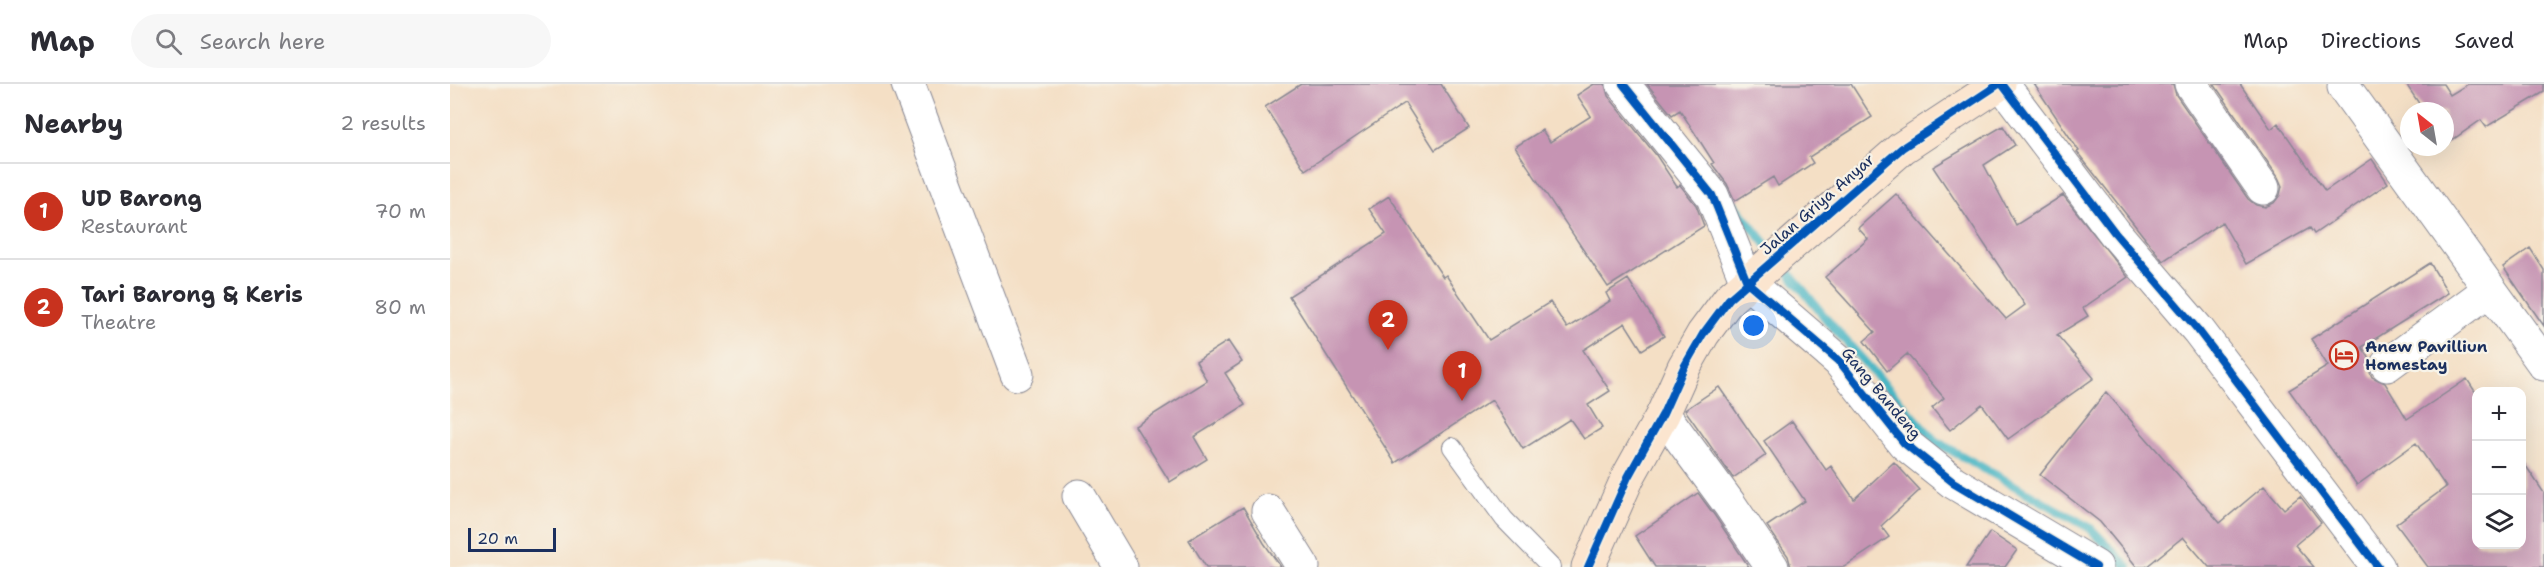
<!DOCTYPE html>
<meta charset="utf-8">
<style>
:root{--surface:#fff;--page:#f7f7f7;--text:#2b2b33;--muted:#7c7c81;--line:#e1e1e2;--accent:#c8321e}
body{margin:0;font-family:"Shantell Sans",sans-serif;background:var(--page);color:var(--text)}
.controls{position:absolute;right:18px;bottom:18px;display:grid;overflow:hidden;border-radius:12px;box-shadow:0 6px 24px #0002}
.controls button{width:54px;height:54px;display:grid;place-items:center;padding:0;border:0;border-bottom:2px solid var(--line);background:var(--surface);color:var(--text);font:30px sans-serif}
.compass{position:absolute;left:1950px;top:18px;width:54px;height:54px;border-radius:50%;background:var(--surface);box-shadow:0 6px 24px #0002;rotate:329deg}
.scale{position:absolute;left:18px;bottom:15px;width:88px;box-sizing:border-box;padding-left:6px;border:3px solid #1b2f5e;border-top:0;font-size:16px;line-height:21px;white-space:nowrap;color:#1b2f5e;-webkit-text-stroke:4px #f7f3e8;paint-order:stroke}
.you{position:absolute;left:1304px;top:242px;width:21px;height:21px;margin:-15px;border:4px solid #fff;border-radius:50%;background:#1a73e8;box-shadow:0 0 0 9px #1a73e833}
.badge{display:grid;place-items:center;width:39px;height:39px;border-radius:50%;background:var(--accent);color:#fff;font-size:20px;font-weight:700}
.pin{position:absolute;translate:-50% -50px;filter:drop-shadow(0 2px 3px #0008)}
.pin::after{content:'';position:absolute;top:32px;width:21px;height:18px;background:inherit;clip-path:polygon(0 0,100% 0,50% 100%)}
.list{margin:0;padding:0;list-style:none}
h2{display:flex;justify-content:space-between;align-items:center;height:78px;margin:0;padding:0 24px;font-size:26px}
h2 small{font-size:20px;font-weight:400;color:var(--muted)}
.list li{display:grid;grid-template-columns:39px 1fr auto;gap:18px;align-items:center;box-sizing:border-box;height:96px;padding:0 24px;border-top:2px solid var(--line)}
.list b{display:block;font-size:22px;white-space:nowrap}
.list p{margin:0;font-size:20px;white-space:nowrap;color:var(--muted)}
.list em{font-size:20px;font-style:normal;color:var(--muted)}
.icon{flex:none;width:33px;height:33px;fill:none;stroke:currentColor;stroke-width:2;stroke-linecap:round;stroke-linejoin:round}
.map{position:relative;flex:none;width:2094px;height:483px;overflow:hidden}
header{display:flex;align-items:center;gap:36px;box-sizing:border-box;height:84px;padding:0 30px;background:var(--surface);border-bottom:2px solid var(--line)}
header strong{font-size:28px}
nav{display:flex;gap:33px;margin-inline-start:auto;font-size:21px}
.search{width:420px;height:54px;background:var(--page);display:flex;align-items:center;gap:15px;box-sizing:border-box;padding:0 21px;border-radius:33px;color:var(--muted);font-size:22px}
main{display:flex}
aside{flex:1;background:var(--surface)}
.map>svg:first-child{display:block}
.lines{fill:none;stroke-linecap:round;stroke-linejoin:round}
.stream{stroke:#49b6c4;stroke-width:9}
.building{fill:#c694b3}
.lane-casing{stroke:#888792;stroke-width:20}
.street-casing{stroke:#888792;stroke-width:35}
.secondary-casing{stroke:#888792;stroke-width:35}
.lane{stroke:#fff;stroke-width:18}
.street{stroke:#fff;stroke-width:33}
.secondary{stroke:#fbe5cf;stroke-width:33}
.cycleway-casing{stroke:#f7f3e8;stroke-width:11}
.cycleway{stroke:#0057b8;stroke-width:8}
.labels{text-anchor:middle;stroke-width:4.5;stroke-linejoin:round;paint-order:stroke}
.street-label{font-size:16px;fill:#1b2f5e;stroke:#f7f3e8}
.poi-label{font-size:16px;font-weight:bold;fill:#1b2f5e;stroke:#f7f3e8;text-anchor:start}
</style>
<header>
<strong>Map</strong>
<div class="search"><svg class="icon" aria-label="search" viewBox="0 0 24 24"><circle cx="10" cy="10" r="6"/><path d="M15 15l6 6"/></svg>Search here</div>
<nav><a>Map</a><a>Directions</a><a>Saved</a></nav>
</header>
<main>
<aside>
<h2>Nearby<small>2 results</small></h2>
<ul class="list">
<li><span class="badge">1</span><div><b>UD Barong</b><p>Restaurant</p></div><em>70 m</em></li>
<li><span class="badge">2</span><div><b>Tari Barong &amp; Keris</b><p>Theatre</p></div><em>80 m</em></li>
</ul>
</aside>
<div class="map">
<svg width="2094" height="483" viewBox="0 0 2094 483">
<rect width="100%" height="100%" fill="#f7f3e8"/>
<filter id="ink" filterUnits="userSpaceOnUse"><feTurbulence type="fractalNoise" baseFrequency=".0167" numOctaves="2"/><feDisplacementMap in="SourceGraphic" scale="12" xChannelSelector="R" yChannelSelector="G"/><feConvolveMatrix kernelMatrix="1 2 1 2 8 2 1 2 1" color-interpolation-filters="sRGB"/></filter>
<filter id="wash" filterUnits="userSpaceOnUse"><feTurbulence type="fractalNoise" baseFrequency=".008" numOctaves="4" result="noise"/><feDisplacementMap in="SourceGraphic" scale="24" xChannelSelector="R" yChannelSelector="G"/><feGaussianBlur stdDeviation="1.35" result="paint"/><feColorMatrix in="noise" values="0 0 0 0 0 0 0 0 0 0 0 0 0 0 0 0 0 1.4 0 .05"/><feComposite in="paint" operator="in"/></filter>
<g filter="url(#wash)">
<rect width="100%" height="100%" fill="#f4dfc5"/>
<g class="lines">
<path class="stream" d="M 1276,110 L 1377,236 L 1485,357 L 1640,444 L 1678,483"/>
</g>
<g id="blocks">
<path class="building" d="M 851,0 L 991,0 L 1019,44 L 985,66 L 955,19 L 855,86 L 815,23 Z
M 1144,0 L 1155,0 L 1158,12 L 1206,71 L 1227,103 L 1230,101 L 1246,121 L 1254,142 L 1158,203 L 1065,63 L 1092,46 L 1100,58 L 1141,32 L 1127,11 Z
M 1197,0 L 1401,0 L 1422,33 L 1359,73 L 1363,79 L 1328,102 L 1323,93 L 1285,117 L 1277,100 L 1262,80 L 1264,79 L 1230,26 L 1222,31 Z
M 1584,0 L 1723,0 L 1726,11 L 1798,115 L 1806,121 L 1815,123 L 1824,119 L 1830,111 L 1832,102 L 1828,93 L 1764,0 L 1790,0 L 1821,45 L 1828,39 L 1875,107 L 1922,75 L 1938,99 L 1864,150 L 1860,144 L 1796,180 L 1772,138 L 1713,177 L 1627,68 L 1629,67 Z
M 1956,0 L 1993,0 L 2000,11 L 2018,0 L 2094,0 L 2094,8 L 2036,43 L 2031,36 L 1995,61 L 1995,27 L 1974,27 Z
M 1553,42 L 1565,61 L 1534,81 L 1566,141 L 1613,111 L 1678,193 L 1633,224 L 1638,232 L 1607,251 L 1644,294 L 1558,355 L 1532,320 L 1500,346 L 1482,324 L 1494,314 L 1457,270 L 1437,287 L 1414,257 L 1425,248 L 1375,193 L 1418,155 L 1408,144 L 1446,110 L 1556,235 L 1575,221 L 1483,83 Z
M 939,112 L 993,193 L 996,191 L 1039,256 L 1100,218 L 1117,244 L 1160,217 L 1156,209 L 1178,195 L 1214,252 L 1192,266 L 1175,239 L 1133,266 L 1160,307 L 1138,321 L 1152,344 L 1134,355 L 1120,335 L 1073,365 L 1042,316 L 945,379 L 839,212 L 936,150 L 919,125 Z
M 2080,164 L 2094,186 L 2094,242 L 2053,183 Z
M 1980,179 L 1998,209 L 1912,263 L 1920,275 L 1918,284 L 1922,293 L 1935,299 L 1957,335 L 2017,295 L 2026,309 L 2026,460 L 2072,460 L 2072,376 L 2094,409 L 2094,483 L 1978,483 L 1946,440 L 1996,403 L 1966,359 L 1907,401 L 1839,306 L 1878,282 L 1861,255 Z
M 778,257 L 792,278 L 775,289 L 795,321 L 744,353 L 757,375 L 720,398 L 685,342 L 757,297 L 746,277 Z
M 1269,303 L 1316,371 L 1283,394 L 1235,326 Z
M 1656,308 L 1770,439 L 1814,402 L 1834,425 L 1850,412 L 1871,439 L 1845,461 L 1864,483 L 1759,483 L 1733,453 L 1696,483 L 1687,483 L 1650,438 L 1590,391 Z
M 1342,337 L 1376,386 L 1381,382 L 1404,415 L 1444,378 L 1470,406 L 1431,442 L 1439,453 L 1394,483 L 1341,483 L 1338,472 L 1317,442 L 1355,417 L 1314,357 Z
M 1248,409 L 1265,432 L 1299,483 L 1205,483 L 1185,452 Z
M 793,423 L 814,459 L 831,483 L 756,483 L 739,456 Z
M 1540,448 L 1567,466 L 1555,483 L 1516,483 Z"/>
</g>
</g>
<g filter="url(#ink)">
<use href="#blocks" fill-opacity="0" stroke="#888792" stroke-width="1.5"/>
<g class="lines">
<g class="lane-casing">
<path id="lane" d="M 1002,363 L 1054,435 L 1101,483"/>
</g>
<g class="street-casing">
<path id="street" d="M 458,0 L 567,290
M 1173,0 L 1262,111 L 1297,198 L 1389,277 L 1454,359 L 1503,398 L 1646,483
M 1552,0 L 1665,149 L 1748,246 L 1928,483
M 1741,0 L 1813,104
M 1894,3 L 2094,280
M 1937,281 L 2039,206
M 1213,330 L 1280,421 L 1322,483
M 629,412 L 671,483
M 818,427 L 853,483"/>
</g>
<g class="secondary-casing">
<path id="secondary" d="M 1138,483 L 1178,393 L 1213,330 L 1234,283 L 1253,250 L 1279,215 L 1452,64 L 1549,0"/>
</g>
<use href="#lane" class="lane"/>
<use href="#street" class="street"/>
<use href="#secondary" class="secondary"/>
<g class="cycleway-casing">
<path id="cycleway" d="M 1173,0 L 1262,111 L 1297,198 L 1389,277 L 1454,359 L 1503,398 L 1646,483
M 1552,0 L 1665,149 L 1748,246 L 1928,483
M 1138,483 L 1178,393 L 1213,330 L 1234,283 L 1253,250 L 1279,215 L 1452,64 L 1549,0"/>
</g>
<use href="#cycleway" class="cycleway"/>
</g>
</g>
<defs>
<g id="hotel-ring" transform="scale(1.5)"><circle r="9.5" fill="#f7f3e8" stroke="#c8321e" stroke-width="1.5"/><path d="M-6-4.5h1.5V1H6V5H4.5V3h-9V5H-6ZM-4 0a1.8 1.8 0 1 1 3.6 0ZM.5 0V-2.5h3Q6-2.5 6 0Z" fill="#c8321e"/></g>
</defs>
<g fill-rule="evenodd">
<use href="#hotel-ring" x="1894" y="271"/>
</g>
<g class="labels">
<g class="street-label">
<text transform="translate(1367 120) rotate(-41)" y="6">Jalan Griya Anyar</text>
<text transform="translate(1432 309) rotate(50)" y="6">Gang Bandeng</text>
</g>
<g class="poi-label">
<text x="1915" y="268">Anew Pavilliun<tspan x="1915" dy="18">Homestay</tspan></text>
</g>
</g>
</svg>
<div class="controls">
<button>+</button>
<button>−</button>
<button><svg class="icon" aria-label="layers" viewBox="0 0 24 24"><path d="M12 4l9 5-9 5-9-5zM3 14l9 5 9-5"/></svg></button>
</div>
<svg class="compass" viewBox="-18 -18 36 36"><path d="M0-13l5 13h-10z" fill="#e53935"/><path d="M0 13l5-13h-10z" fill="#7c7c81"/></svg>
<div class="scale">20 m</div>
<div class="you"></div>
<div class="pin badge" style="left:1012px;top:317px">1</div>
<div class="pin badge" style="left:938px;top:266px">2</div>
</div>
</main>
